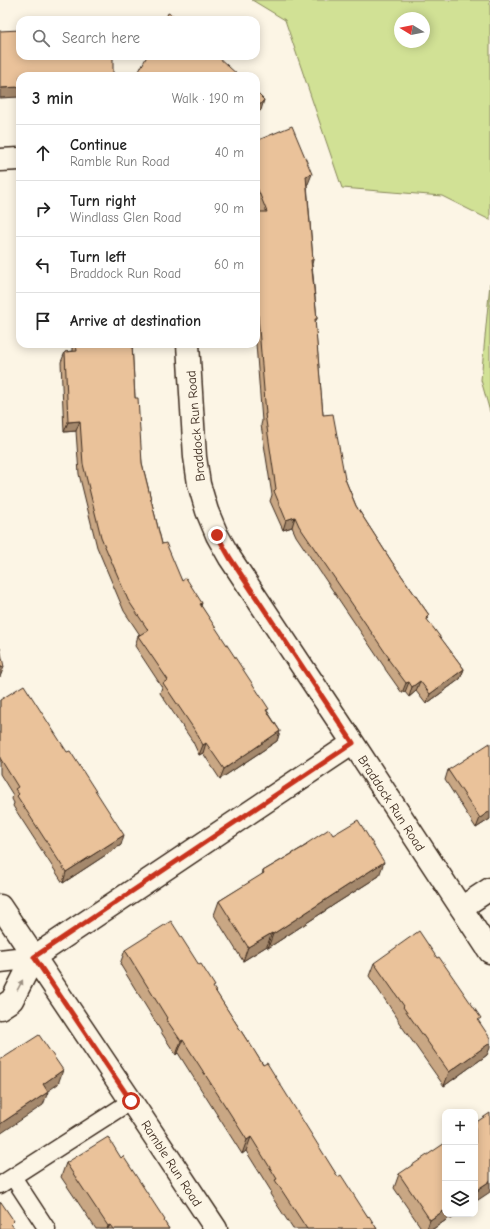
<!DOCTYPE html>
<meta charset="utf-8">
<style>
:root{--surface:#fff;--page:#f6f6f6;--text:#222;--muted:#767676;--line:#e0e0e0}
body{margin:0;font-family:"Comic Neue",sans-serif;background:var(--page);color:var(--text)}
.controls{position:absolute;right:12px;bottom:12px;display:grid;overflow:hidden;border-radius:8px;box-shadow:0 2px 10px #0003}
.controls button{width:36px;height:36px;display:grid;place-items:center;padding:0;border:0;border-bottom:1px solid var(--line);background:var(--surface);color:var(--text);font:20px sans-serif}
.compass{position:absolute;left:394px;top:12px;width:36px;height:36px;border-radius:50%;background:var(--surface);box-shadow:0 2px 10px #0003;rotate:280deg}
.stop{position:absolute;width:12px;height:12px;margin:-9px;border:3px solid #c8321e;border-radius:50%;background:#fff}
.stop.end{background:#c8321e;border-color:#fff;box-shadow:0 1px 4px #0008}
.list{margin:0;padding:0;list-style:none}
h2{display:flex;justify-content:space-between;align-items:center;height:52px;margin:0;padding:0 16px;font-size:17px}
h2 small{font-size:13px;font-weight:400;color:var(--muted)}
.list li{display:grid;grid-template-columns:26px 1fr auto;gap:12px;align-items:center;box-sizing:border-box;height:56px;padding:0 16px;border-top:1px solid var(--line)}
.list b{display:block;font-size:15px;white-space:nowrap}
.list p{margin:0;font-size:13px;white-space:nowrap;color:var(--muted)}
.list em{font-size:13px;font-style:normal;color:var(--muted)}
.icon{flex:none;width:22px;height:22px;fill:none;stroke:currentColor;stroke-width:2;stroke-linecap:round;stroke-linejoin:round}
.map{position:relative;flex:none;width:490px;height:1229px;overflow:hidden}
.search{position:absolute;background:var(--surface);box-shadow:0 2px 10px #0003;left:16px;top:16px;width:244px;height:44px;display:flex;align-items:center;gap:10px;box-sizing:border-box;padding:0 14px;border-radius:12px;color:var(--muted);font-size:15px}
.panel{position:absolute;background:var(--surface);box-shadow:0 2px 10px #0003;left:16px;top:72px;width:244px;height:276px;border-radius:12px}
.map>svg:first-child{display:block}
.green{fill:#d1e195;stroke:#86865a;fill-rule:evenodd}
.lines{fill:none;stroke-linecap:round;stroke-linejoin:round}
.service-casing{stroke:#3b2a1e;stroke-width:19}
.minor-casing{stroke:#3b2a1e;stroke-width:25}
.service{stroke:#fcf5e5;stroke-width:16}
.minor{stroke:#fcf5e5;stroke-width:22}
.wall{fill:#c9a784;stroke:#3b2a1e}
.shaded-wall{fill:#a4886c;stroke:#3b2a1e}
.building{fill:#eac29a;stroke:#3b2a1e}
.oneway{fill:#9c9082}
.route{stroke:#c8321e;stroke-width:5}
.labels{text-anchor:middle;stroke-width:3.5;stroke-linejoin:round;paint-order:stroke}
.street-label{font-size:13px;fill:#3b2a1e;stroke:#fcf5e5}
</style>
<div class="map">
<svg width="490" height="1229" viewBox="0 0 490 1229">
<rect width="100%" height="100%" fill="#fcf5e5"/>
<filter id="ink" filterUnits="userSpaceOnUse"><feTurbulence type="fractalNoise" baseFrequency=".025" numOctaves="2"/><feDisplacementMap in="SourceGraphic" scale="8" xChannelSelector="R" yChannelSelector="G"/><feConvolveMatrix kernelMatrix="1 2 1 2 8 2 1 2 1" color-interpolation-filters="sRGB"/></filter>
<g filter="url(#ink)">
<path class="green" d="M 252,0 L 490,0 L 490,220 L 442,196 L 342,188 L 285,20 ZM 400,18 L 424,18 L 424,42 L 400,42 Z
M 490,283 L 490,412 L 481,380 Z"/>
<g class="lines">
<g class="service-casing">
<path id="service" d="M 13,1177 L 47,1229
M 0,1185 L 131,1101"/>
</g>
<g class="minor-casing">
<path id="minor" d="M 0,160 L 20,159
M 188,344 L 195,457 L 199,484 L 207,511 L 217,535 L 230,558 L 353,743 L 490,952
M 0,906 L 131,1101 L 216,1229
M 461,908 L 490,889
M 0,961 L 34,957 L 353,743
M 0,1008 L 12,1000 L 34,957"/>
</g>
<use href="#service" class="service"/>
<use href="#minor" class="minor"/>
</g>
<path class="wall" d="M 138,73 L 239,76 L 137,76 Z
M 256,141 L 308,184 L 307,184 L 313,260 L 312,264 L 317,319 L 315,322 L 323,415 L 345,479 L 356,506 L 392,562 L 429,615 L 427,620 L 464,669 L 460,679 L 426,704 L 416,691 L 409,697 L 405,692 L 402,693 L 385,669 L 385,668 L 296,536 L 292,527 L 283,530 L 270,501 L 272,495 L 261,425 L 262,421 L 256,344 L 256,212 L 259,212 L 256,204 Z
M 72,344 L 132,344 L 135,398 L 142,463 L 162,544 L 182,581 L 202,603 L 201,606 L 268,712 L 280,731 L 277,741 L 220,779 L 203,753 L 199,755 L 193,742 L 160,693 L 162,687 L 135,646 L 138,636 L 140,635 L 124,611 L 97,547 L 79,474 L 76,431 L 64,432 L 61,362 L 65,352 L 72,351 Z
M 0,700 L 121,845 L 63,883 L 13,806 L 14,803 L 12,799 L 13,795 L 0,774 Z
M 448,770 L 490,819 L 476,828 L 445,780 Z
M 333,835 L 379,876 L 332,906 L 331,907 L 268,948 L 267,946 L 243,961 L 214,915 L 219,901 L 262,875 L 263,871 L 305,846 L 306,844 Z
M 125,950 L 214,989 L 248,1042 L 338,1177 L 377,1229 L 293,1229 L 270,1194 L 271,1191 L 246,1151 L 242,1154 L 178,1053 L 176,1055 L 161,1032 L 161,1031 L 120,964 Z
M 437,958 L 479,1023 L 487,1055 L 444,1086 L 398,1021 L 398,1019 L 369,976 L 374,963 Z
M 121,1158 L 164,1222 L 169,1229 L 96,1229 L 61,1177 L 66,1163 Z
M 399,1174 L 445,1214 L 459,1214 L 451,1219 L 449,1218 L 433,1229 L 422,1229 L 394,1188 Z"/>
<path class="shaded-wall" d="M 20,87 L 20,97 L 0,98 L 0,88 Z
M 264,100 L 261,110 L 256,115 L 256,109 Z
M 312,174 L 308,184 L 303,186 L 306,176 Z
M 80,421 L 76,431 L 64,432 L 68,422 Z
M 295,517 L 292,527 L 283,530 L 286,520 Z
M 0,667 L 4,667 L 0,677 Z
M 464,669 L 460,679 L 426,704 L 430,694 Z
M 420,681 L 416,691 L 409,697 L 412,687 Z
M 409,682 L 405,692 L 402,693 L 406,683 Z
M 280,731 L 277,741 L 220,779 L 224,769 Z
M 206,743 L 203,753 L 199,755 L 203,745 Z
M 490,811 L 490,819 L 476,828 L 480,818 Z
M 124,835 L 121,845 L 63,883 L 66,872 Z
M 384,862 L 379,876 L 332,906 L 331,907 L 268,948 L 273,934 L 336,893 Z
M 272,933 L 267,946 L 243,961 L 248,947 Z
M 183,1040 L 178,1053 L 176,1055 L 181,1041 Z
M 490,1043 L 490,1048 L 487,1055 L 444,1086 L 449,1072 Z
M 63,1070 L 58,1084 L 38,1098 L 43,1084 Z
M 48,1092 L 43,1105 L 0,1134 L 0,1124 Z
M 251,1137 L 246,1151 L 242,1154 L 247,1140 Z
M 490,1181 L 490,1192 L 475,1202 L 475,1193 L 478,1189 Z
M 445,1210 L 445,1214 L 451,1214 L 449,1218 L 433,1229 L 427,1229 L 430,1220 Z
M 452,1214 L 459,1214 L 451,1219 Z
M 110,1225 L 108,1229 L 107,1229 L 108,1226 Z"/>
<path class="building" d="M 168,13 L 183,20 L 165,20 Z
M 20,30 L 20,56 L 113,56 L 113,76 L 20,76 L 20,87 L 0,88 L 0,31 Z
M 147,56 L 217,56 L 239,76 L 144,76 L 138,73 Z
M 256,92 L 264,100 L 256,109 Z
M 292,126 L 312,174 L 306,176 L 313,260 L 311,260 L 317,319 L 315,319 L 323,415 L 333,414 L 345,479 L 356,506 L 392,562 L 429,615 L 426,618 L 464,669 L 430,694 L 420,681 L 412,687 L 409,682 L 406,683 L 388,659 L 389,658 L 299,526 L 295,517 L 286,520 L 274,491 L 276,489 L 265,414 L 266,414 L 256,292 L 258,292 L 256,271 L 256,212 L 267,212 L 256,185 L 256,141 Z
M 76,344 L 132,344 L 135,398 L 138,398 L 142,463 L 162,544 L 166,543 L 182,581 L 186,578 L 202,603 L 200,604 L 269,709 L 266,710 L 280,731 L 224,769 L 206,743 L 203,745 L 196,732 L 163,683 L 168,680 L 138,636 L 148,630 L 128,600 L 101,537 L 83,464 L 80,421 L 68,422 L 65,352 L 77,351 Z
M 0,648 L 4,667 L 0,667 Z
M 24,685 L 67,752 L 70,751 L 124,835 L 66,872 L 17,796 L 19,794 L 15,789 L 18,787 L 0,758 L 0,700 Z
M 490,743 L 490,811 L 480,818 L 448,770 Z
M 358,820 L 384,862 L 336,893 L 273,934 L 272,933 L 248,947 L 219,901 L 264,873 L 263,871 L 307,845 L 306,844 L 329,829 L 333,835 Z
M 171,921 L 199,965 L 201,964 L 215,986 L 213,987 L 248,1042 L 249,1042 L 263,1065 L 267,1063 L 338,1177 L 341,1175 L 368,1217 L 369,1216 L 377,1229 L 307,1229 L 275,1180 L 277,1179 L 251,1137 L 247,1140 L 183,1040 L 181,1041 L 166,1019 L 167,1018 L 125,950 Z
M 419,931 L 437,958 L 439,957 L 481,1018 L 478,1020 L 490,1038 L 490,1043 L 449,1072 L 403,1007 L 404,1006 L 374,963 Z
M 39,1035 L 63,1070 L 43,1084 L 48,1092 L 0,1124 L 0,1060 Z
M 490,1113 L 490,1181 L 478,1189 L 479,1190 L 475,1193 L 475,1123 Z
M 108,1137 L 121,1158 L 123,1156 L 165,1220 L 164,1221 L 169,1229 L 113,1229 L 110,1225 L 108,1226 L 66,1163 Z
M 445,1143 L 445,1210 L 430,1220 L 399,1174 Z
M 1,1202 L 14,1221 L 11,1224 L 15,1229 L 0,1229 L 0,1203 Z"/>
<defs><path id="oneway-solid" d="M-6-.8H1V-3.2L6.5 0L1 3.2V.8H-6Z"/></defs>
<use class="oneway" href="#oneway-solid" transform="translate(20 985) rotate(-62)"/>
</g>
<g class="lines" filter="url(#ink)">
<path class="route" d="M 131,1101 L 34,957 L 353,743 L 230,558 L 217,535"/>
</g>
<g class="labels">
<g class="street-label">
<text transform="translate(195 426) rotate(-95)" y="5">Braddock Run Road</text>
<text transform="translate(392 803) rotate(57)" y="5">Braddock Run Road</text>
<text transform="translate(172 1163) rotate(57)" y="5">Ramble Run Road</text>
</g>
</g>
</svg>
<div class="controls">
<button>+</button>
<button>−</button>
<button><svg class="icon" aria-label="layers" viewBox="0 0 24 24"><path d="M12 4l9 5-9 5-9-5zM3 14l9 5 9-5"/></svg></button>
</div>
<svg class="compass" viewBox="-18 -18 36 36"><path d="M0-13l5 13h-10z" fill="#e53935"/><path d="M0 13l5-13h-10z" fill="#767676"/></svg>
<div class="stop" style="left:131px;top:1101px"></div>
<div class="stop end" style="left:217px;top:535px"></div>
<div class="search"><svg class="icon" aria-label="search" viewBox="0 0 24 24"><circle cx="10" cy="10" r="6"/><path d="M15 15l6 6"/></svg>Search here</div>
<section class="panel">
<h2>3 min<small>Walk · 190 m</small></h2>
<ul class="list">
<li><svg class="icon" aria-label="ahead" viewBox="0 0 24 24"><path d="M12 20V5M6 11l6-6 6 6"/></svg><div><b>Continue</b><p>Ramble Run Road</p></div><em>40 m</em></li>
<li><svg class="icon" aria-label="right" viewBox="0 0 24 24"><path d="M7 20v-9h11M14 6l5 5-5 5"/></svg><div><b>Turn right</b><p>Windlass Glen Road</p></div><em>90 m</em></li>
<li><svg class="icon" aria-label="left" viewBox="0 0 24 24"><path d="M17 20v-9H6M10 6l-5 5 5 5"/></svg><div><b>Turn left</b><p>Braddock Run Road</p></div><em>60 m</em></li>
<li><svg class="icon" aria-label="arrive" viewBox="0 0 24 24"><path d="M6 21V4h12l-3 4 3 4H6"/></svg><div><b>Arrive at destination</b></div></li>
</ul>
</section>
</div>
